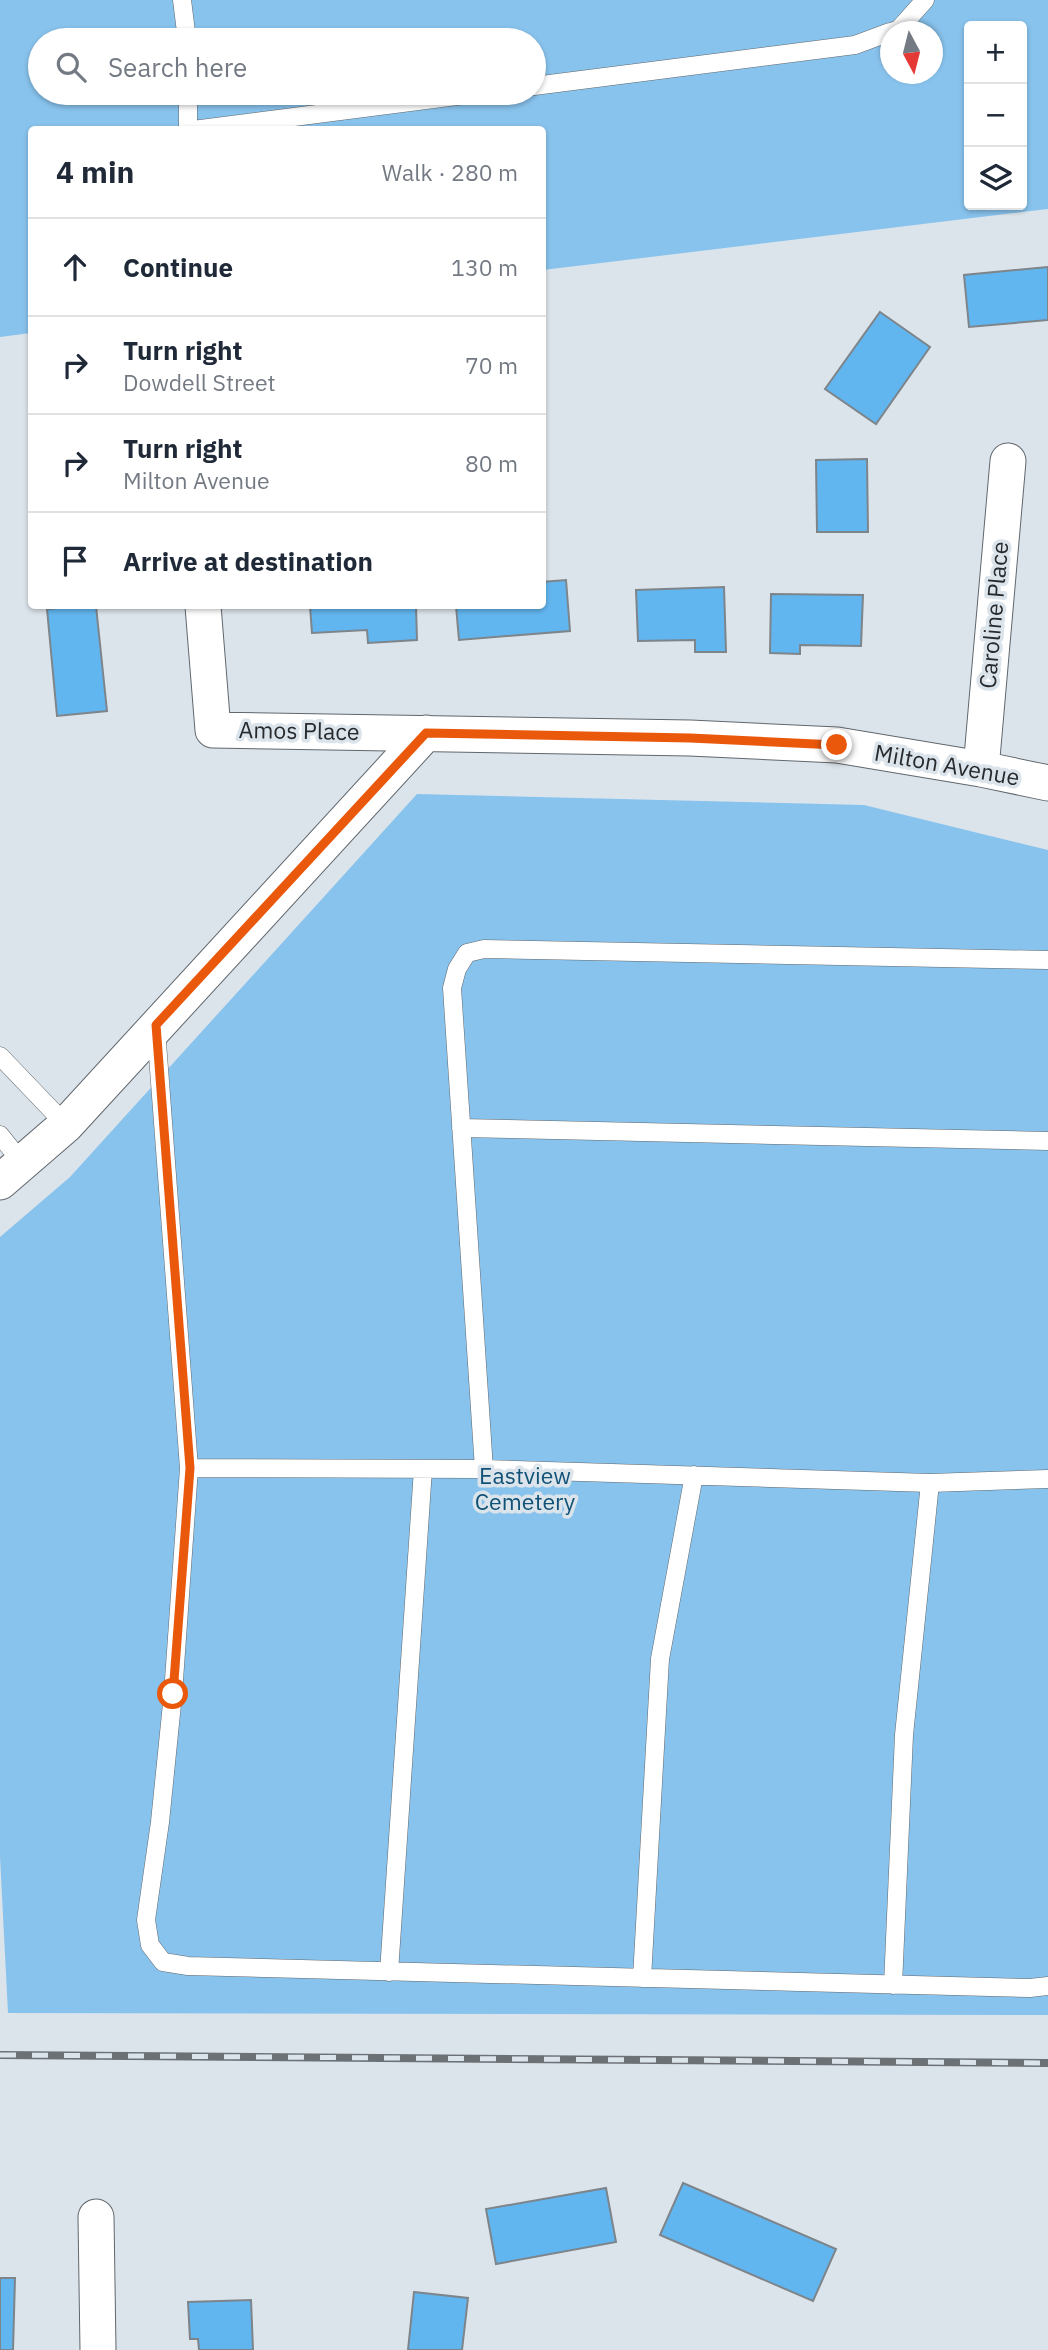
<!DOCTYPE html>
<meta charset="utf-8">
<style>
:root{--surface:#fff;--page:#f6f6f7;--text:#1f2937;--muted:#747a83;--line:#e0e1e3}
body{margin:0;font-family:"IBM Plex Sans",sans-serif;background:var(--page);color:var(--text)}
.controls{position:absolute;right:21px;top:21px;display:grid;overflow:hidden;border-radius:7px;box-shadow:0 2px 5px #0004}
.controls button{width:63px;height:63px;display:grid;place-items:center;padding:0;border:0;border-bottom:2px solid var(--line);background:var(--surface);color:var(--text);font:35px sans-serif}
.compass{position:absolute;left:880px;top:21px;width:63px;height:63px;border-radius:50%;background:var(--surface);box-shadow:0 2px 5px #0004;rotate:173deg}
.stop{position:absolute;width:21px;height:21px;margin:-16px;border:5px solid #ea580c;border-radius:50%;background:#fff}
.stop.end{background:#ea580c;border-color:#fff;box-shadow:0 2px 7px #0008}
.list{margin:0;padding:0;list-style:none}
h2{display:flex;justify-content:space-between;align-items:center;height:91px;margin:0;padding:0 28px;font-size:30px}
h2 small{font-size:23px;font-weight:400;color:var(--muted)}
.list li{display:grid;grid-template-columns:46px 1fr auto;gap:21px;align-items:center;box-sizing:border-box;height:98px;padding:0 28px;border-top:2px solid var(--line)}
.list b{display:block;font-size:26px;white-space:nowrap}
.list p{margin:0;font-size:23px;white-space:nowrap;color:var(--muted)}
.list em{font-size:23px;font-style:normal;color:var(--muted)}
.icon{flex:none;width:38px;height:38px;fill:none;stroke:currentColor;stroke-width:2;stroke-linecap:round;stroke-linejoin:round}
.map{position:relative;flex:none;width:1048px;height:2350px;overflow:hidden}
.search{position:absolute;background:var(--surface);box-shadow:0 2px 5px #0004;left:28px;top:28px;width:518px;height:77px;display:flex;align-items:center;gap:18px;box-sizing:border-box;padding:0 24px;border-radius:38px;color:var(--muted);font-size:26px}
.panel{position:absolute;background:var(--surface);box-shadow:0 2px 5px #0004;left:28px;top:126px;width:518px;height:483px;border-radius:7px}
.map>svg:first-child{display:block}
.green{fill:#88c3ed;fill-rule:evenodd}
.building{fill:#62b6f0;stroke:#7d858b;stroke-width:2}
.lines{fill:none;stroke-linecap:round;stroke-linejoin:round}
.service-casing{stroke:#60676d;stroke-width:19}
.minor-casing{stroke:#60676d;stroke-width:37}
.service{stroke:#fff;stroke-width:18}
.minor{stroke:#fff;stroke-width:35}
.rail-casing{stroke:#6c7176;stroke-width:8}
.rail{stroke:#dce4eb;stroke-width:5;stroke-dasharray:16;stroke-linecap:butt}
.route{stroke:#ea580c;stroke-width:9}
.labels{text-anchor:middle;stroke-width:7;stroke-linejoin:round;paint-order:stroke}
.street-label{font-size:23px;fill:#282b2e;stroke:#dce4eb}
.park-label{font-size:23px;fill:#105177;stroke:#dce4eb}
</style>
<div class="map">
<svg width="1048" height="2350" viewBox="0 0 1048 2350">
<rect width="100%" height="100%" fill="#dce4eb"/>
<path class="green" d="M 0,0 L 1048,0 L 1048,209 L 543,270 L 542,130 L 32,130 L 31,333 L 0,337 ZM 969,26 L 1022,26 L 1022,205 L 969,205 ZM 890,32 L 932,32 L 932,74 L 890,74 ZM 40,40 L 534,40 L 534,93 L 40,93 Z
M 417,794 L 864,805 L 1048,850 L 1048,2015 L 8,2013 L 0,1857 L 0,1237 L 70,1177 Z"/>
<path class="building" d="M 1048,267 L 1048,320 L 969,327 L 964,275 Z
M 880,312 L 930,347 L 876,424 L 825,389 Z
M 867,459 L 868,532 L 817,532 L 816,460 Z
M 566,580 L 570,631 L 459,640 L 456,606 L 542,606 L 542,582 Z
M 724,587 L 726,652 L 695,652 L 695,640 L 638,641 L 636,590 Z
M 771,594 L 863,595 L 861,646 L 800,645 L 800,654 L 770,653 Z
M 78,606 L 96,606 L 107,711 L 57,716 L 47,609 Z
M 310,606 L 416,606 L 417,640 L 368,643 L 367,630 L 312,633 Z
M 683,2183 L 836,2249 L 813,2301 L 660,2235 Z
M 606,2188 L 616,2242 L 496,2264 L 486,2209 Z
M 0,2278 L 15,2278 L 13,2350 L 0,2350 Z
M 414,2292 L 468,2298 L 462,2350 L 408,2350 Z
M 251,2300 L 253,2350 L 199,2350 L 198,2339 L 190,2339 L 188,2302 Z"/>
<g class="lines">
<g class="service-casing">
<path id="service" d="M 182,0 L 187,40
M 892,32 L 899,29 L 925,0
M 534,86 L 855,45 L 890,32
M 188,93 L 188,130
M 193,130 L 480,93
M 156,1029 L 189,1468 L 173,1694 L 160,1822 L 146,1920 L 150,1945 L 163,1962 L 188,1966 L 1030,1988 L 1048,1986
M 0,1056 L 66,1125
M 461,1128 L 1048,1141
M 0,1135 L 23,1164
M 189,1468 L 484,1469 L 930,1483 L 1048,1479
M 484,1469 L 452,988 L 457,969 L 467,953 L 484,949 L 1048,960
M 389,1972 L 423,1469
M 642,1978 L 660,1659 L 694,1475
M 893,1985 L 904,1735 L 930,1483"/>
</g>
<g class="minor-casing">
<path id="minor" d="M 203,606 L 213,730 L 690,738 L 837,745 L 981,769 L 1048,783
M 981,769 L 1008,461
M 0,1182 L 66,1125 L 426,733
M 96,2217 L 98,2350"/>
</g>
<use href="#service" class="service"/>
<use href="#minor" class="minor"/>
<g class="rail-casing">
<path id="rail" d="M 0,2055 L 1048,2063"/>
</g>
<use href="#rail" class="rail"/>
</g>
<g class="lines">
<path class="route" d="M 173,1694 L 190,1468 L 156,1025 L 426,733 L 690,738 L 837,745"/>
</g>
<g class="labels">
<g class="street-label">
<text transform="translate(994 615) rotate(-85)" y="8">Caroline Place</text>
<text transform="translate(299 731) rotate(1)" y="8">Amos Place</text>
<text transform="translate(947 765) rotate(10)" y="8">Milton Avenue</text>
</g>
<g class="park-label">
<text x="525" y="1484">Eastview<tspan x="525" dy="26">Cemetery</tspan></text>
</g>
</g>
</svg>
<div class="controls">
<button>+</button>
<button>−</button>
<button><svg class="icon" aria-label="layers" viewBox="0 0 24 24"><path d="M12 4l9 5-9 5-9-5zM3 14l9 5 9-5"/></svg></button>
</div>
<svg class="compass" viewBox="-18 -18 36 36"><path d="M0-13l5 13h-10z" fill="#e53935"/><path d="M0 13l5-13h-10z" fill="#747a83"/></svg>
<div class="stop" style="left:173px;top:1694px"></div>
<div class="stop end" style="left:837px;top:745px"></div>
<div class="search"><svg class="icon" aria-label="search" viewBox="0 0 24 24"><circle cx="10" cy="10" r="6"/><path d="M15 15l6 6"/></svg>Search here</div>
<section class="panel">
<h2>4 min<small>Walk · 280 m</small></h2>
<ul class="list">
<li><svg class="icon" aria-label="ahead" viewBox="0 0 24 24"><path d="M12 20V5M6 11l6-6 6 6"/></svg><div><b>Continue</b></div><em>130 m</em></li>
<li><svg class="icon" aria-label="right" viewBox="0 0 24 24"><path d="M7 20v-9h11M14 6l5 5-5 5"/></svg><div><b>Turn right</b><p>Dowdell Street</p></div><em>70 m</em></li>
<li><svg class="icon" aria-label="right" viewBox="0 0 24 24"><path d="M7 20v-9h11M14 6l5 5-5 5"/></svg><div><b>Turn right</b><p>Milton Avenue</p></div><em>80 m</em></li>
<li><svg class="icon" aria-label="arrive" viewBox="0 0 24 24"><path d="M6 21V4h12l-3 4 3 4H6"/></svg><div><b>Arrive at destination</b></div></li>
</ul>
</section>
</div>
